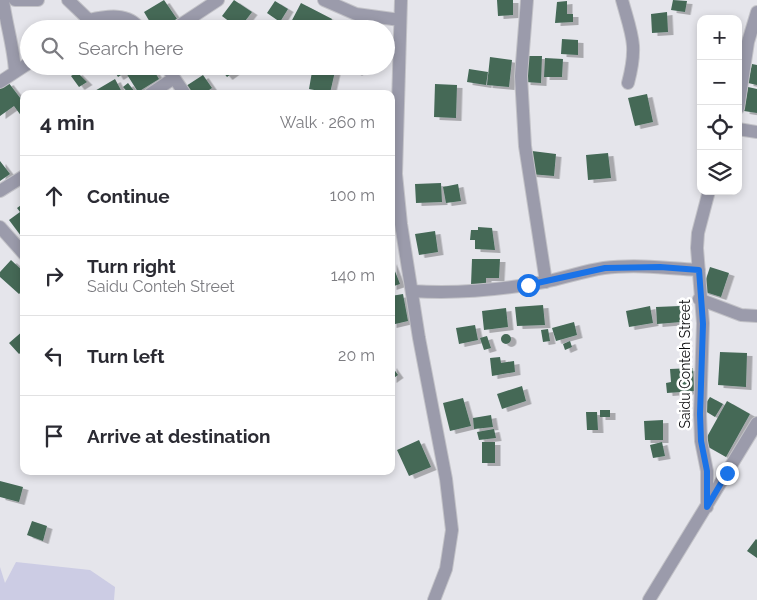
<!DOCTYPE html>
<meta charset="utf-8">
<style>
:root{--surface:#fff;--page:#f7f7f7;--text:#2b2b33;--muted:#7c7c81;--line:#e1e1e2}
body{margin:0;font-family:Raleway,sans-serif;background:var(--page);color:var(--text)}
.controls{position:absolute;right:15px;top:15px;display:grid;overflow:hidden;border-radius:10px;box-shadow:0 2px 8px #0003}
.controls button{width:45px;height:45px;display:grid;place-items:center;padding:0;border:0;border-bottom:1px solid var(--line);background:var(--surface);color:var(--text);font:25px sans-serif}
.stop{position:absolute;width:15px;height:15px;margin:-11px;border:4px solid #1a73e8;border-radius:50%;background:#fff}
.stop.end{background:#1a73e8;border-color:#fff;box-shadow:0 1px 5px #0008}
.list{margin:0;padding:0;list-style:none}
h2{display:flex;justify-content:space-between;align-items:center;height:65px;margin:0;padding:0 20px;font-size:21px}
h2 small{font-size:16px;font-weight:400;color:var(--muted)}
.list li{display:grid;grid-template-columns:32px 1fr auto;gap:15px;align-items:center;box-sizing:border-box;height:80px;padding:0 20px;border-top:1px solid var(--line)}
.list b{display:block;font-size:19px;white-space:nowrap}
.list p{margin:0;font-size:16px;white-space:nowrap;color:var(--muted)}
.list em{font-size:16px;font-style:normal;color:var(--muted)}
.icon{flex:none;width:28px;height:28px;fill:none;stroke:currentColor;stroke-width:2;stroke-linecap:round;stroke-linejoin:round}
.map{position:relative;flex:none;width:757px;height:600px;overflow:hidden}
.search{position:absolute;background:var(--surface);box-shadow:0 2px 8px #0003;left:20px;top:20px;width:375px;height:55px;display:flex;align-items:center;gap:12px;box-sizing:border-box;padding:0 18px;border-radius:28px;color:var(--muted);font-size:19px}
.panel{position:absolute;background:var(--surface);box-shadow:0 2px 8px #0003;left:20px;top:90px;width:375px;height:385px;border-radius:10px}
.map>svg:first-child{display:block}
.green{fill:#cccce4}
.building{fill:#446957;filter:url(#shadow)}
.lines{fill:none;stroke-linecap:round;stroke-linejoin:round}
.street-casing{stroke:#c2c2c7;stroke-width:14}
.street{stroke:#9b9bab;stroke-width:12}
.route{stroke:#1a73e8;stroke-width:6}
.labels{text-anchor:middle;stroke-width:5;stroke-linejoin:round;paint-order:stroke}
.street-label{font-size:14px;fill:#0b0b0d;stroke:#fff}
</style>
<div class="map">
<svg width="757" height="600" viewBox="0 0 757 600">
<defs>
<filter id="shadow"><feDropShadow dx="5.5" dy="3" stdDeviation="0" flood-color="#0004"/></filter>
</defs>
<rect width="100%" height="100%" fill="#e5e5eb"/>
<path class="green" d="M 16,562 L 90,570 L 115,587 L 114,600 L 0,600 L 0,567 L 5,583 Z"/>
<path class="building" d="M 164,0 L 177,19 L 159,29 L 154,29 L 144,12 Z
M 234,0 L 252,12 L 239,29 L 222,16 Z
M 497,0 L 513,0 L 513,15 L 498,16 Z
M 673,0 L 687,1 L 685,12 L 671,10 Z
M 275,1 L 288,9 L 280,22 L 267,13 Z
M 567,1 L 567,14 L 573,14 L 573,22 L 555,23 L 557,2 Z
M 301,3 L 332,19 L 329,25 L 326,24 L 323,29 L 296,29 L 289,26 Z
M 667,12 L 668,32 L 652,33 L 651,14 Z
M 562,39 L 578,40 L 578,55 L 561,54 Z
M 526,56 L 542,56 L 541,83 L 525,82 Z
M 490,57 L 512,60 L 509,87 L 487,85 Z
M 545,58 L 563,59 L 562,77 L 544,77 Z
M 752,64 L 757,65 L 757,85 L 748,83 Z
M 114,66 L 122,66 L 126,72 L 118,77 L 112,67 Z
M 137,66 L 151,66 L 159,79 L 138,92 L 126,73 Z
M 218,66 L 242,66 L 227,77 Z
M 313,66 L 336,67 L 330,93 L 309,89 Z
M 344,66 L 355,66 L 359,68 L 357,73 Z
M 469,69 L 488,72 L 486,85 L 467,82 Z
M 77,72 L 87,82 L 79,87 L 71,76 Z
M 203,75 L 212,88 L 203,94 L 191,94 L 186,86 Z
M 115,79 L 123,94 L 94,94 L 93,92 Z
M 8,82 L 24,103 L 22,117 L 14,106 L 0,116 L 0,88 Z
M 128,83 L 135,92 L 133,94 L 129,94 L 123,87 Z
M 435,84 L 457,85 L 456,118 L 434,117 Z
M 748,87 L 757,89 L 757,113 L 744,111 Z
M 647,94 L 653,122 L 635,126 L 628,98 Z
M 532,151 L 556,154 L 554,176 L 530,174 Z
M 608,153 L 611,178 L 588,180 L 586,155 Z
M 0,161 L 10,174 L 0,181 Z
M 441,183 L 442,202 L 416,203 L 415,184 Z
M 458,184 L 461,201 L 446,203 L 443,187 Z
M 24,203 L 24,235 L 21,236 L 9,220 L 20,212 L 17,208 Z
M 478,227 L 492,228 L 495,250 L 475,249 L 475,240 L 470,240 L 471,230 L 478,230 Z
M 435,231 L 438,252 L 419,255 L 415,234 Z
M 472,259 L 500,259 L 499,278 L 486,278 L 486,285 L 471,285 Z
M 11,260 L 24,272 L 24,289 L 19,294 L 0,277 L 0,272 Z
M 391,261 L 400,284 L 391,287 Z
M 710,267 L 729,273 L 721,297 L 702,291 Z
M 403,294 L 408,321 L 391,325 L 391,296 Z
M 543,305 L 545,325 L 517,326 L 515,307 Z
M 650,306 L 653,323 L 629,327 L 626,311 Z
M 680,306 L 681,322 L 657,324 L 656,307 Z
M 506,308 L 508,327 L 484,330 L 482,311 Z
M 574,322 L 577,335 L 556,341 L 552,328 Z
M 475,325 L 478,340 L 459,344 L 456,328 Z
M 548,329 L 550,341 L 543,342 L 541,330 Z
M 24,330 L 24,350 L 19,354 L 9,343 Z
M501 339a5 5 0 1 1 10 0a5 5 0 1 1-10 0Z
M 487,336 L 491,348 L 484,350 L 480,338 Z
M 570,341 L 572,347 L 565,350 L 563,344 Z
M 720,352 L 747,353 L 746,387 L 718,385 Z
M 500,357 L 501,363 L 514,361 L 515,372 L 492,376 L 490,358 Z
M 391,365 L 398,375 L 391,380 Z
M 693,368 L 694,391 L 667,393 L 666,383 L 671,382 L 670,369 Z
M 522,386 L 526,401 L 502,409 L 497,394 Z
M 710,397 L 723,404 L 715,417 L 702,409 Z
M 463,398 L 471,426 L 450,431 L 443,403 Z
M 727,401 L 750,414 L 726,457 L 703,444 Z
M 600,410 L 610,410 L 610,417 L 600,417 Z
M 586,412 L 597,412 L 598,430 L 587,430 Z
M 491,415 L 493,427 L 474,429 L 473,418 Z
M 663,420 L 663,440 L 645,440 L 644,421 Z
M 494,429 L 496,438 L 479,440 L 477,432 Z
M 419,440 L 431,467 L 409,476 L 397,450 Z
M 482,442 L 495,442 L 495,463 L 482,463 Z
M 662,442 L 665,456 L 653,458 L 650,445 Z
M 0,481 L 23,487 L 19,502 L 0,497 Z
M 32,521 L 47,526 L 43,541 L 27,535 Z
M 756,539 L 757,540 L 757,558 L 747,551 Z"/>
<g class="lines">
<g class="street-casing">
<path id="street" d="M 3,0 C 6,24 14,48 15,72
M 15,0 L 38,0
M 68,0 L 89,20 C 106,16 129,12 140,29
M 324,0 L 356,14 L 400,20
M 401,0 L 396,174 L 401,224 L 419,338 L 446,479 L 452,530 L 446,569 L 434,600
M 527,0 L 521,76 L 525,146 L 546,282
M 622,0 C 632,36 638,45 628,83
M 174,29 L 218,0
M 166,66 L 185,94
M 0,82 L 29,63
M 150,94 L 174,78
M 738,108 L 748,42 L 757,12
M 738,129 L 757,132
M 0,191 L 24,176
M 0,227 L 24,254
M 412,291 C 456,294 500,290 544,282 C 564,278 584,271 604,268 C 635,264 668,268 699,270
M 699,299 L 741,315 L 757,316
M 707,507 L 707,471 L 701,441 L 700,414 L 703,323 L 697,248 L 698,233 L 709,191
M 649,600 L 757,423"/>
</g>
<use href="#street" class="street"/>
</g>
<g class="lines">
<path class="route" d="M 528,285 L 605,268 L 660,267 L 699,270 L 703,324 L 700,414 L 701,441 L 707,471 L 707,507 L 727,473"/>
</g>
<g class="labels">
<g class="street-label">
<text transform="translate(685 364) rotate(-90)" y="5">Saidu Conteh Street</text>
</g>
</g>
</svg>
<div class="controls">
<button>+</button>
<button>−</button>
<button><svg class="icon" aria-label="locate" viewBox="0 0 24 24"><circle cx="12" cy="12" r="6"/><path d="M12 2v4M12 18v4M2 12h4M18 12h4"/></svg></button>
<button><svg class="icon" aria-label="layers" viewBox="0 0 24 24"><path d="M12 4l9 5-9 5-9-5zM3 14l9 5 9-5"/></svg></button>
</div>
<div class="stop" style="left:528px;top:285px"></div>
<div class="stop end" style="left:727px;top:473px"></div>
<div class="search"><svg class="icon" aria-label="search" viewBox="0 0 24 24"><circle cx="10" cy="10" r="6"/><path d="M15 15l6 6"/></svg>Search here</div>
<section class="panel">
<h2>4 min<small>Walk · 260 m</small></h2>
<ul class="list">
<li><svg class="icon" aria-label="ahead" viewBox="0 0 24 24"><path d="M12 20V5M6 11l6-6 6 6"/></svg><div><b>Continue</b></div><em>100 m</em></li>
<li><svg class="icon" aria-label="right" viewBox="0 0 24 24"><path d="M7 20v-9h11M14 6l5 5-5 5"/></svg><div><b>Turn right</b><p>Saidu Conteh Street</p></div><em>140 m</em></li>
<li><svg class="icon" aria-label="left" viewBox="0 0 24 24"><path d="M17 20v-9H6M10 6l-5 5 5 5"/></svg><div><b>Turn left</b></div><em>20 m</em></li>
<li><svg class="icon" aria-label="arrive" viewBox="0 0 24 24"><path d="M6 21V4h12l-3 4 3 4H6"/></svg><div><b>Arrive at destination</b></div></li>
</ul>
</section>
</div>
